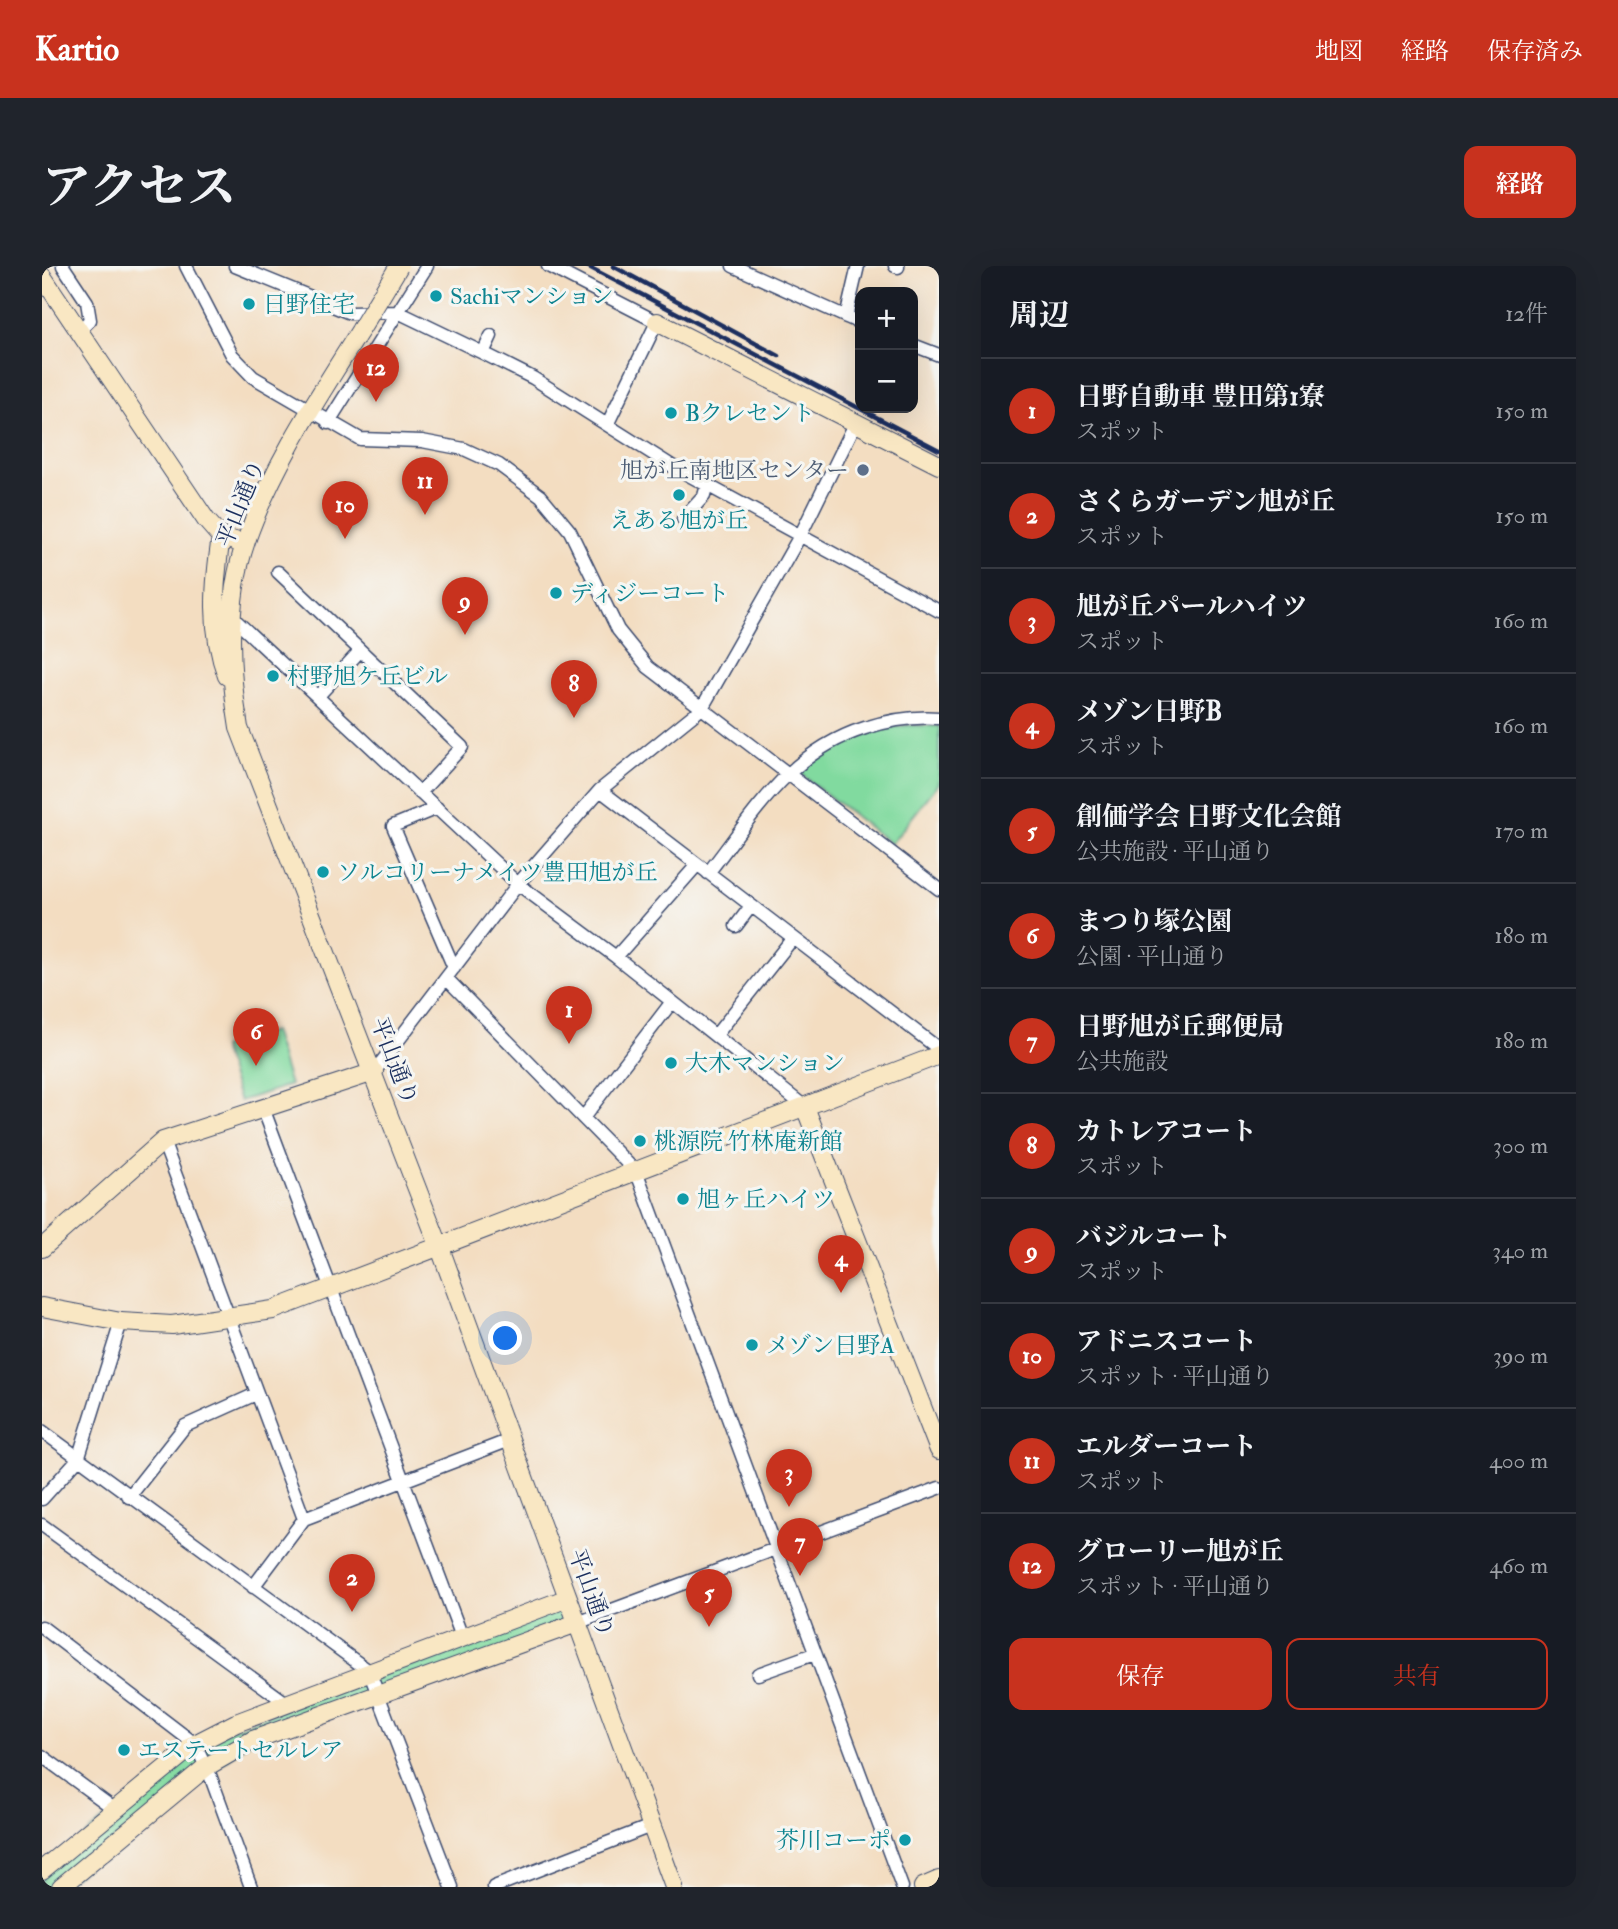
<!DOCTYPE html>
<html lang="ja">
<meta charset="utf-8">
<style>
:root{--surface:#171b24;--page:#20242c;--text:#f1f3f6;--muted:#9ea1a6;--line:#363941;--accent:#c8321e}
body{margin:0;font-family:"IM FELL Double Pica","Noto Serif JP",serif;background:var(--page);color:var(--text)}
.controls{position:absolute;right:21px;top:21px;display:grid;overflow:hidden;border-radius:14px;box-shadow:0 7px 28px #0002}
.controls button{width:63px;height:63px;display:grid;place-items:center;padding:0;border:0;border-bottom:2px solid var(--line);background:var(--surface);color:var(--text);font:35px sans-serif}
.you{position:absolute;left:464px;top:1073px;width:24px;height:24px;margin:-18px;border:5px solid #fff;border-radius:50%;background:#1a73e8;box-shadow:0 0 0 10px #1a73e833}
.badge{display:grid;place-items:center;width:46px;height:46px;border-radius:50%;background:var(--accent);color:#fff;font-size:23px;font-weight:700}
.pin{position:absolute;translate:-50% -58px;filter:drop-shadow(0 2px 4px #0008)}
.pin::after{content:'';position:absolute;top:37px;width:24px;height:21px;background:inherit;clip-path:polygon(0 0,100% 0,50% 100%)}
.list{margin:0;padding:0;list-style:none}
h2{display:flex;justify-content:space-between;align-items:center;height:91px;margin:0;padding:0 28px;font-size:30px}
h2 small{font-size:23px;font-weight:400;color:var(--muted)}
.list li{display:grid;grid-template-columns:46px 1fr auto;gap:21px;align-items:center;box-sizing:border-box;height:105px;padding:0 28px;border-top:2px solid var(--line)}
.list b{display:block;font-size:26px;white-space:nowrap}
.list p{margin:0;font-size:23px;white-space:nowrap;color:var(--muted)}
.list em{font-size:23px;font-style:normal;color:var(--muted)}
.actions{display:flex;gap:14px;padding:21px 28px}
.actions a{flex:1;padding:16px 0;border:2px solid var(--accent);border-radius:14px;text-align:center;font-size:24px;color:var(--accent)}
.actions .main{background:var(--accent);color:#fff}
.map{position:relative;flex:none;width:897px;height:1621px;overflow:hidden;border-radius:14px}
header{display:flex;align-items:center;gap:42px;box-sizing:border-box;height:98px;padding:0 35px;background:var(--accent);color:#fff}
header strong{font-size:33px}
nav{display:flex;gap:38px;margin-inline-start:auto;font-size:24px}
.intro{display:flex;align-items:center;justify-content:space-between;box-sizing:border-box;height:168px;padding:0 42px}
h1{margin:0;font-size:49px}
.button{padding:18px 32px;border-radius:14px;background:var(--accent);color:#fff;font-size:24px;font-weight:700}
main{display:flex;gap:42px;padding:0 42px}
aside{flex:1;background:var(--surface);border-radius:14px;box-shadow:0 7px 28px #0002}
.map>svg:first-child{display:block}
.green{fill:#81da9f;stroke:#4e847e;stroke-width:2}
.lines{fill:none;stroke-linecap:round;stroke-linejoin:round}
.street-casing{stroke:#3b496d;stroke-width:15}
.secondary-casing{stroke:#3b496d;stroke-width:20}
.street{stroke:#fff;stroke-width:12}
.secondary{stroke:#f9e7c3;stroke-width:18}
.rail{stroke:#1b2f5e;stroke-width:4.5}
.secondary-bridge-casing{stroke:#3b496d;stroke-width:20;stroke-linecap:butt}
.secondary-bridge{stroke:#f9e7c3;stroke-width:18}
.culture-dot{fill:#0f9aa8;stroke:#f6f6f2;stroke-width:2.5}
.service-dot{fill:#5c6f8a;stroke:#f6f6f2;stroke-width:2.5}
.labels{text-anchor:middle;stroke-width:6;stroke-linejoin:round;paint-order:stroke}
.culture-label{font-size:23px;fill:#0d838f;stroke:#f6f6f2;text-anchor:start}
.service-label{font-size:23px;fill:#4e5e75;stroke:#f6f6f2;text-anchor:end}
.street-label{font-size:23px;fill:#1b2f5e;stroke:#f6f6f2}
</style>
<header>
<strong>Kartio</strong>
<nav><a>地図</a><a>経路</a><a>保存済み</a></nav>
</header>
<div class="intro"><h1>アクセス</h1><a class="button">経路</a></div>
<main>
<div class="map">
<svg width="897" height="1621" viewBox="0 0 897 1621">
<rect width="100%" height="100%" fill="#f6f6f2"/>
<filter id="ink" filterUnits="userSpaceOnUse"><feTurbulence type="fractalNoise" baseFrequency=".0143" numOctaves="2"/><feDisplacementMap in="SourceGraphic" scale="14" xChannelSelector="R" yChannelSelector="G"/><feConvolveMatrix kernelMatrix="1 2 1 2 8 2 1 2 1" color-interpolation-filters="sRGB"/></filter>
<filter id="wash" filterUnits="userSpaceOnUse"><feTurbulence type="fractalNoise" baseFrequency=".00686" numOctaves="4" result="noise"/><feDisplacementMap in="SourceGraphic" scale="28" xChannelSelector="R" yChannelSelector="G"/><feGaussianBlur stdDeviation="1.57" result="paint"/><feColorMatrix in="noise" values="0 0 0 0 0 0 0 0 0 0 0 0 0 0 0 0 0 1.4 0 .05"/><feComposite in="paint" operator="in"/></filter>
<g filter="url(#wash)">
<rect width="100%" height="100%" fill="#f3ddc1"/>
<path class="green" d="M 866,459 L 897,460 L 897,517 L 849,578 L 757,507 C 790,479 823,464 866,459 Z
M 231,765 L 248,819 L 198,835 L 180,782 Z
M 526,1332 L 535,1357 L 211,1474 L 19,1621 L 0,1621 L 0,1605 L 153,1478 Z"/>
</g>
<g filter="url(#ink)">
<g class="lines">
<g class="street-casing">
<path id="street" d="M 21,0 L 45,36 L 48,54 L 38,64
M 144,0 L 190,89 L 211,111 L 318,173 L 380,175 L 422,183 L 457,199 L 499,230 L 528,265 L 576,364 L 606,401 L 897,623
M 193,0 L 308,47 L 356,46 L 441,87 L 491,112 L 630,200 L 897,345
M 506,0 L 615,56 L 566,157
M 691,0 L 818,57
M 853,0 L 856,1
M 804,51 L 816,0
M 871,79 L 897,89
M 441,87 L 449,70
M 286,157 L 385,0
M 641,253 L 662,230 L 665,219
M 236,306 L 420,481 L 378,527
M 191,352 L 476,618 L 574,691 L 763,841
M 276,430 L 318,385
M 558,524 L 897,783
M 395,542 L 351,560 L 412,702
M 666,607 C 713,547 747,486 823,462 C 848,454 872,450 897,452
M 694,660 L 709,640
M 574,691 L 655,599
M 404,712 L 595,907 L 860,1621
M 674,769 L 751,672
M 332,806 L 476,618 L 558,524 L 660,442 L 759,268 L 814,156
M 221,842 L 420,1371
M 541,852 L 629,737
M 121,875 L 262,1253
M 0,1165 L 327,1405 L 410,1621
M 87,1231 L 143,1160 L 214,1128
M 0,1233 L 36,1193 L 79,1056
M 0,1259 L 243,1436
M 211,1321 L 262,1253 L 468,1174
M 535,1357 L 897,1222
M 0,1361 L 153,1478 L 168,1509 L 209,1621
M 716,1408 L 772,1388
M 0,1490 L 71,1542
M 452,1621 L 609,1560"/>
</g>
<g class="secondary-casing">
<path id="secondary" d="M 0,10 L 164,254 L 179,271 L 203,278
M 615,56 L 897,199
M 319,63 C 277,130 230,200 204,275 C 184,333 187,403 197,462 L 398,982 L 632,1621
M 179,271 C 172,318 168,365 185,410
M 763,841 L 897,1184
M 0,982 L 121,875 L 332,806
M 0,1041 L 79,1056 L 130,1059 L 231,1044 L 897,789
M 0,1604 L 153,1478 L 194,1457 L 526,1332
M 19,1621 L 164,1501 L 211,1474 L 535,1357
M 881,1621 L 897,1614"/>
</g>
<use href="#street" class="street"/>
<use href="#secondary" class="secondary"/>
<path class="rail" d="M 545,0 L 897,184
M 571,0 L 737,90"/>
<g class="secondary-bridge-casing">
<path id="secondary-bridge" d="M 319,63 L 357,0"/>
</g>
<use href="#secondary-bridge" class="secondary-bridge"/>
</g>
</g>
<g class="culture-dot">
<circle cx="394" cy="30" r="7"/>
<circle cx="207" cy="38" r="7"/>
<circle cx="629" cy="147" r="7"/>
<circle cx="637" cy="229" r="7"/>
<circle cx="514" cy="327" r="7"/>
<circle cx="231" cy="410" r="7"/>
<circle cx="281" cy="606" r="7"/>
<circle cx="629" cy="797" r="7"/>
<circle cx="598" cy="875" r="7"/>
<circle cx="641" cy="933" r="7"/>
<circle cx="710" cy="1079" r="7"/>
<circle cx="82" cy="1484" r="7"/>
<circle cx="863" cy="1574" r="7"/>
</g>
<circle class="service-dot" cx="821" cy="204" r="7"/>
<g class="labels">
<g class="culture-label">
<text x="408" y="38">Sachiマンション</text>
<text x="221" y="46">日野住宅</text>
<text x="643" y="155">Bクレセント</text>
<text x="637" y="262" text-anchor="middle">えある旭が丘</text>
<text x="528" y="335">ディジーコート</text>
<text x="245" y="418">村野旭ケ丘ビル</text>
<text x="295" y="614">ソルコリーナメイツ豊田旭が丘</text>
<text x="643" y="805">大木マンション</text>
<text x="612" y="883">桃源院 竹林庵新館</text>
<text x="655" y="941">旭ヶ丘ハイツ</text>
<text x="724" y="1087">メゾン日野A</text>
<text x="96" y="1492">エステートセルレア</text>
<text x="849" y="1582" text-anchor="end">芥川コーポ</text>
</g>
<g class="service-label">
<text x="807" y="212">旭が丘南地区センター</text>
</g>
<g class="street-label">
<text transform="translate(198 237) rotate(-68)" y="8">平山通り</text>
<text transform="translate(353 795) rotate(69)" y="8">平山通り</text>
<text transform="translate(550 1327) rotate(70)" y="8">平山通り</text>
</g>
</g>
</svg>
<div class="controls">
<button>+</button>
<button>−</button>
</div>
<div class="you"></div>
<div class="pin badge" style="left:527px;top:778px">1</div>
<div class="pin badge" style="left:310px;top:1346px">2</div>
<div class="pin badge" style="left:747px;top:1241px">3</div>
<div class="pin badge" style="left:799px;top:1027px">4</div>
<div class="pin badge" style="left:667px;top:1361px">5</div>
<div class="pin badge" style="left:214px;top:800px">6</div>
<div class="pin badge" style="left:758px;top:1310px">7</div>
<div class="pin badge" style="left:532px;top:452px">8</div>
<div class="pin badge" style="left:423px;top:369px">9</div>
<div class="pin badge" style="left:303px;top:273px">10</div>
<div class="pin badge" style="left:383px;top:249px">11</div>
<div class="pin badge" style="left:334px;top:136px">12</div>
</div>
<aside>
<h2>周辺<small>12件</small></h2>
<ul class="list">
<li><span class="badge">1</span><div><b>日野自動車 豊田第1寮</b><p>スポット</p></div><em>150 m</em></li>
<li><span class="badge">2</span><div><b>さくらガーデン旭が丘</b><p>スポット</p></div><em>150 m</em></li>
<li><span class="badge">3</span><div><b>旭が丘パールハイツ</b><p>スポット</p></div><em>160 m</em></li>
<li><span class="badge">4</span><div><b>メゾン日野B</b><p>スポット</p></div><em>160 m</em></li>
<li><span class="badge">5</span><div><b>創価学会 日野文化会館</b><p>公共施設 · 平山通り</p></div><em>170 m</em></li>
<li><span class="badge">6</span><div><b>まつり塚公園</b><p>公園 · 平山通り</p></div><em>180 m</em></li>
<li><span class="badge">7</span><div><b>日野旭が丘郵便局</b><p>公共施設</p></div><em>180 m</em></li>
<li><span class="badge">8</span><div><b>カトレアコート</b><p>スポット</p></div><em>300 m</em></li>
<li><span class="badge">9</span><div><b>バジルコート</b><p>スポット</p></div><em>340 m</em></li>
<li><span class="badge">10</span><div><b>アドニスコート</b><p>スポット · 平山通り</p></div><em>390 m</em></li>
<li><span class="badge">11</span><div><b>エルダーコート</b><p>スポット</p></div><em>400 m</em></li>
<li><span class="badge">12</span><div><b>グローリー旭が丘</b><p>スポット · 平山通り</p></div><em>460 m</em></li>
</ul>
<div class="actions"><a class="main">保存</a><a>共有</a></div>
</aside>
</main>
